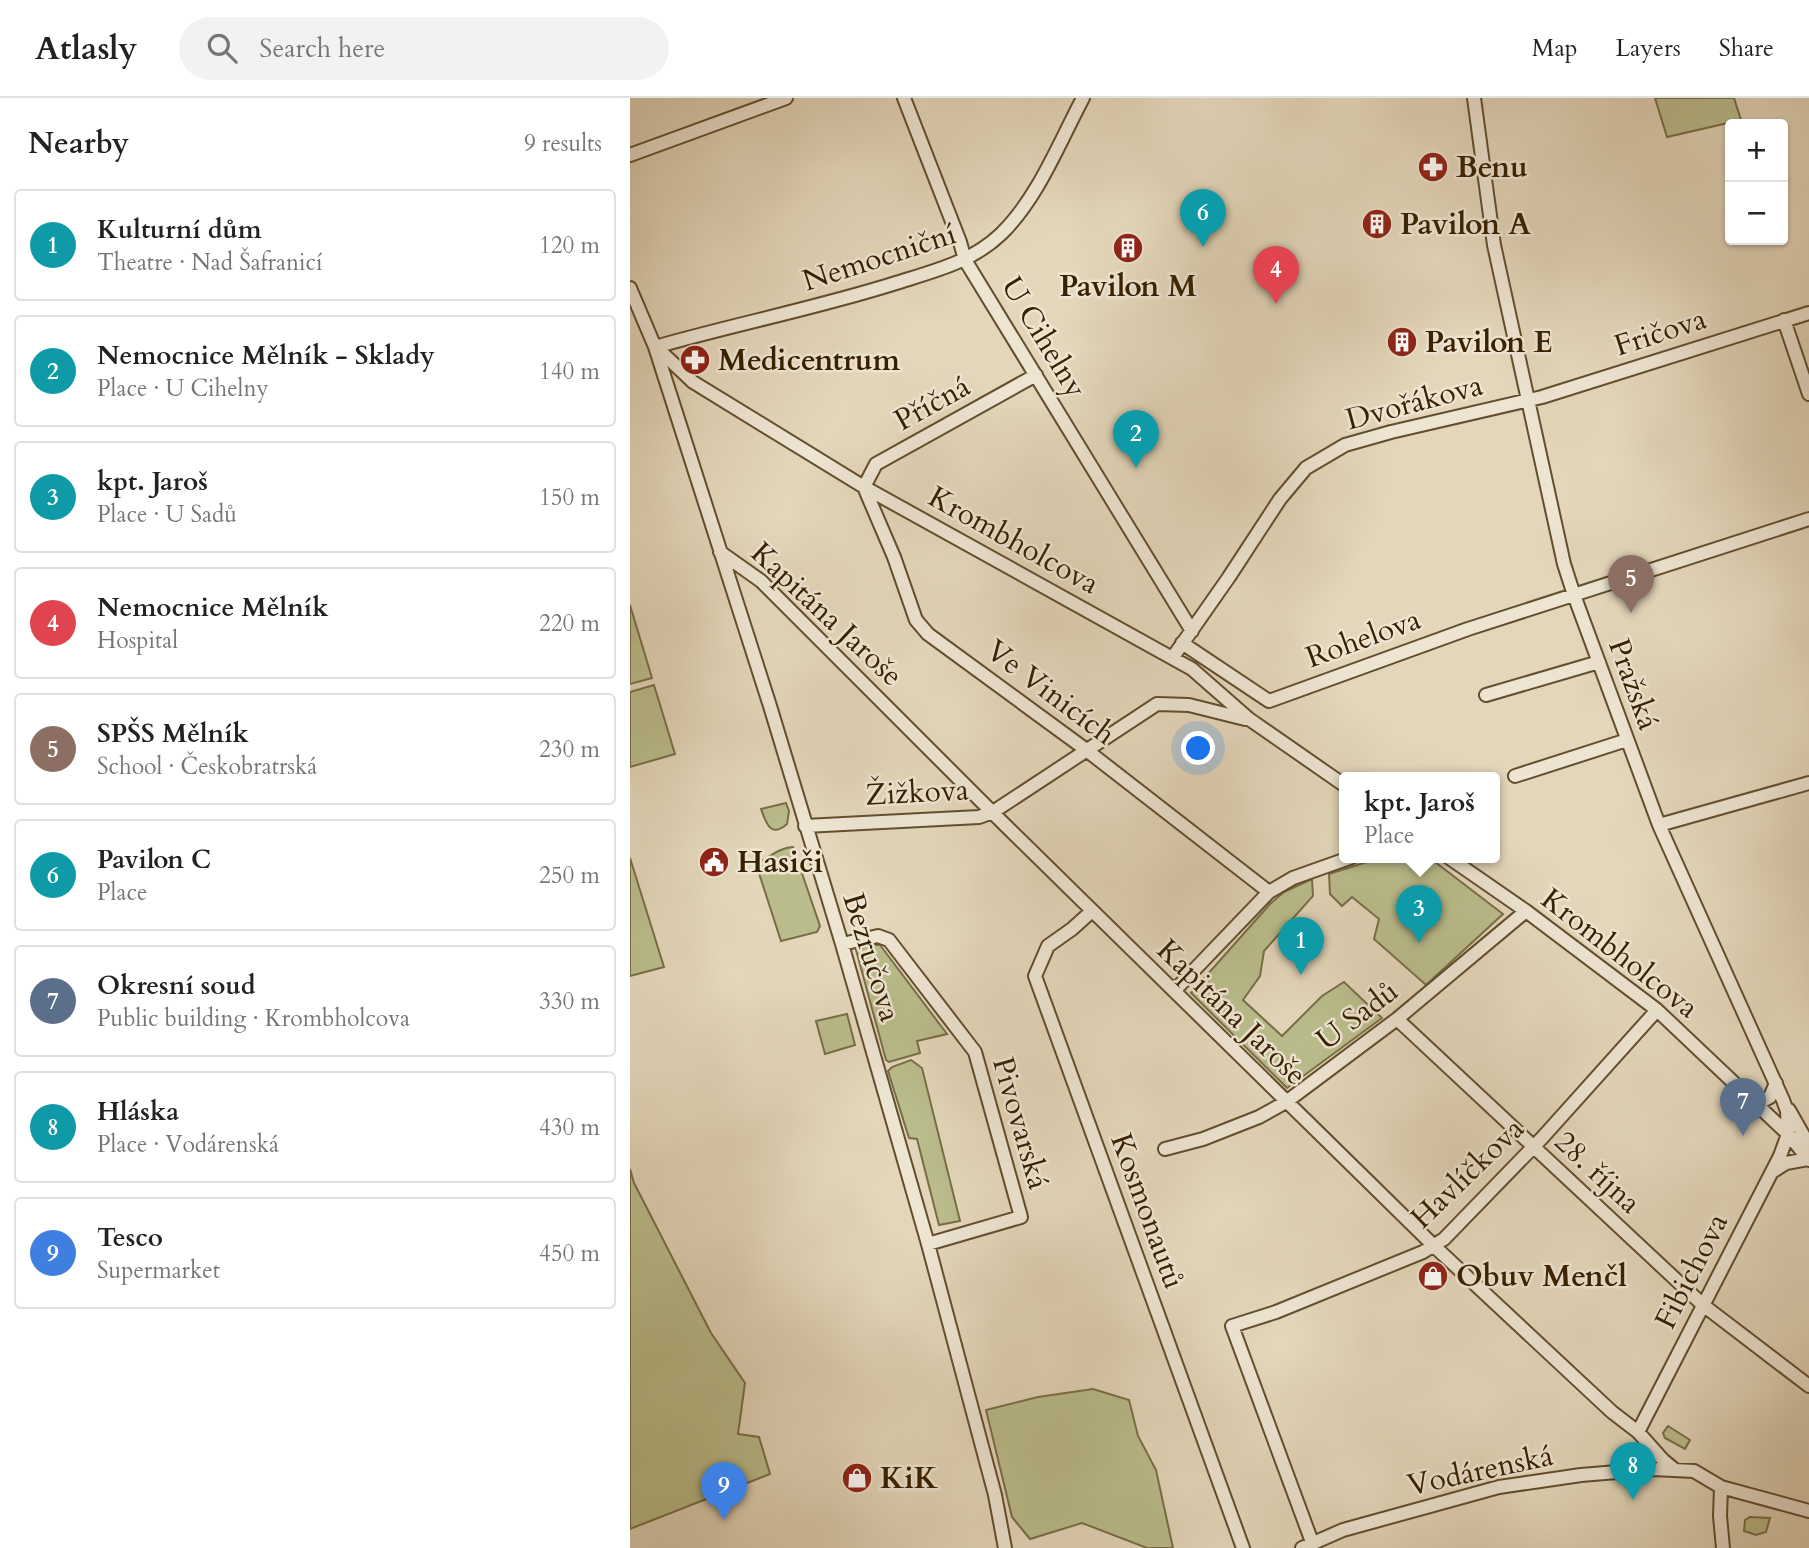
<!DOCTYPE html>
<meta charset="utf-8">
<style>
:root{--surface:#fff;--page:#f2f2f2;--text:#222;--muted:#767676;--line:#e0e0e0;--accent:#8f2418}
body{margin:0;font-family:Cardo,serif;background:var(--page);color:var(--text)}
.controls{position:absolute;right:21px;top:21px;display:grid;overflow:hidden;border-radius:7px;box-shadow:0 2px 5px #0004}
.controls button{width:63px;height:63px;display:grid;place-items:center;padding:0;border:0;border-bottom:2px solid var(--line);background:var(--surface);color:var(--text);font:35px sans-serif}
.you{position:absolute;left:569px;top:651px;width:24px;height:24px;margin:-18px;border:5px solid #fff;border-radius:50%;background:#1a73e8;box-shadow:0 0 0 10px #1a73e833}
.badge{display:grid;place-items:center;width:46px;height:46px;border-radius:50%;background:var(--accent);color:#fff;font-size:23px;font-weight:700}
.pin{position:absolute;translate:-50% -58px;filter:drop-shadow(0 2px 4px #0008)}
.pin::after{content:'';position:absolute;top:37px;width:24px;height:21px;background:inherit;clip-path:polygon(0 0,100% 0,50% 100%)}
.popup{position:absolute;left:709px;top:674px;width:161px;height:91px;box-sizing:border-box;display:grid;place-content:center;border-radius:7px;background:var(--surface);filter:drop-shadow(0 2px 5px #0005);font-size:23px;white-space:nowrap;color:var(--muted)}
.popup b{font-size:26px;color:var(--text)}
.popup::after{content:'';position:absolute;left:50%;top:100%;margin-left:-14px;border:14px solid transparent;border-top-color:var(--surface)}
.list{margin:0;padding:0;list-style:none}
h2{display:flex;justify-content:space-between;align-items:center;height:91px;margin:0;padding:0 28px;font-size:30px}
h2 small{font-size:23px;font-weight:400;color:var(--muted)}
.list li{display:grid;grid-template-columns:46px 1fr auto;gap:21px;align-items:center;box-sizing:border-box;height:112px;margin:0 14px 14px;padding:0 14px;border:2px solid var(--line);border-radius:7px}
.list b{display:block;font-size:26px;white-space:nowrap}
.list p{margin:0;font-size:23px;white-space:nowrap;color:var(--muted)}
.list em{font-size:23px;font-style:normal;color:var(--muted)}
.icon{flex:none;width:38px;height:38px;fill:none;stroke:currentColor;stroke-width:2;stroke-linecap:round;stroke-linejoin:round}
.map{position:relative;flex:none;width:1179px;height:1450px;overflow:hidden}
header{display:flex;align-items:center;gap:42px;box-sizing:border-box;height:98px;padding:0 35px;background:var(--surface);border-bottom:2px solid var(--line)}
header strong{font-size:33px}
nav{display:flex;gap:38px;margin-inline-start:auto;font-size:24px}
.search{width:490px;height:63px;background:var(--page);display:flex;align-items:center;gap:18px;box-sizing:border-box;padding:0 24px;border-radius:38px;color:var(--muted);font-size:26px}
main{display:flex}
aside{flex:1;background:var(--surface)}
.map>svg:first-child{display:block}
.green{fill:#babc8b;stroke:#786e46;stroke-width:2}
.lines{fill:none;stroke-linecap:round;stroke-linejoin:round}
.minor-casing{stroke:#624e2e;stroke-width:16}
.minor{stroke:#ede4d2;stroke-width:12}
.labels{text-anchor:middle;stroke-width:5;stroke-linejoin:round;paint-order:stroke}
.poi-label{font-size:30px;font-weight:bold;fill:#372100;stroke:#ede4d2;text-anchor:start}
.street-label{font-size:30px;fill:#372100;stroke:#ede4d2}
</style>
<header>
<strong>Atlasly</strong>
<div class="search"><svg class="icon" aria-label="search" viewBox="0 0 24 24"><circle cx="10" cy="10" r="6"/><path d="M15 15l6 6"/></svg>Search here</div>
<nav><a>Map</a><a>Layers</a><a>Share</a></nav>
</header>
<main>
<aside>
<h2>Nearby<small>9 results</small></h2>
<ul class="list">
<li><span class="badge" style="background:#0f9aa8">1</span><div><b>Kulturní dům</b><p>Theatre · Nad Šafranicí</p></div><em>120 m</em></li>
<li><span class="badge" style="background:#0f9aa8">2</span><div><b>Nemocnice Mělník - Sklady</b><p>Place · U Cihelny</p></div><em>140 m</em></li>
<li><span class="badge" style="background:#0f9aa8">3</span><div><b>kpt. Jaroš</b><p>Place · U Sadů</p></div><em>150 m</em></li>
<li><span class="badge" style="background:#e0444e">4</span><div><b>Nemocnice Mělník</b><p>Hospital</p></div><em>220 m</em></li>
<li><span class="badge" style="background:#8d6e63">5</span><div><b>SPŠS Mělník</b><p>School · Českobratrská</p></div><em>230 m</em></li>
<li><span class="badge" style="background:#0f9aa8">6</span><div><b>Pavilon C</b><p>Place</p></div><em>250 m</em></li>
<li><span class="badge" style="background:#5c6f8a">7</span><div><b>Okresní soud</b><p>Public building · Krombholcova</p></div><em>330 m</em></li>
<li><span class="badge" style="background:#0f9aa8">8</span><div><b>Hláska</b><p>Place · Vodárenská</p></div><em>430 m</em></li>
<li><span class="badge" style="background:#3f7fe0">9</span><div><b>Tesco</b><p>Supermarket</p></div><em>450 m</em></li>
</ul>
</aside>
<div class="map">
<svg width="1179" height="1450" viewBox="0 0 1179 1450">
<rect width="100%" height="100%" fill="#e3d6ba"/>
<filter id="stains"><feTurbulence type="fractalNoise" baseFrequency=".00286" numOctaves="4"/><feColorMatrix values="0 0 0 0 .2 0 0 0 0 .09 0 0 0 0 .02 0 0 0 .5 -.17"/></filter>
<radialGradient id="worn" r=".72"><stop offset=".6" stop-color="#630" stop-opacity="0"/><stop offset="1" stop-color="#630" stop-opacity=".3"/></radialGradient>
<path class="green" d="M 1025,0 L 1104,0 L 1111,22 L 1037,39 Z
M 0,507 L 22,580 L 0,586 Z
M 24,587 L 45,656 L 0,669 L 0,594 Z
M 156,705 L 159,713 L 157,726 C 140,741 136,724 131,711 Z
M 163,749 L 190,828 L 187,834 L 151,843 L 126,766 C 139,760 148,750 163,749 Z
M 0,760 L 34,869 L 0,878 Z
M 743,762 L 805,764 L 873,816 L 796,887 L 744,841 L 749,821 L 722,799 L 712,808 L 700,796 L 699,776 Z
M 682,781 L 683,798 L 634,853 L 630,878 L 613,902 L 652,938 L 692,898 L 714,884 L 752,920 L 657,990 L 561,895 L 640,806 L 654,794 Z
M 240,847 L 250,847 L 317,936 L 287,943 L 290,955 L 259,964 L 256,962 L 226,852 Z
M 217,916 L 225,947 L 195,956 L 186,923 Z
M 281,962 L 292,970 L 330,1123 L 309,1127 L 287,1041 L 279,1040 L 258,973 L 262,969 Z
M 0,1071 L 4,1085 L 81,1235 L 115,1285 L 108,1336 L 129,1339 L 140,1376 L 0,1431 Z
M 463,1291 L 499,1302 L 508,1338 L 526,1372 L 543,1450 L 517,1450 L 452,1425 L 400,1441 L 382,1419 L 356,1312 L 408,1299 Z
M 1038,1328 L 1060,1342 L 1055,1351 L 1035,1340 L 1033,1335 Z
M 1120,1419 L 1140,1420 L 1136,1434 L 1126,1437 L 1114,1433 L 1115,1422 Z"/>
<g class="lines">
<g class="minor-casing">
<path id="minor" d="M 274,0 L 330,144 L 335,162 L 562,533
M 844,0 L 864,147 L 934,466 L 944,497 L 1029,727 L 1153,1002 L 1157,1013 L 1158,1036 L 1150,1058 L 1008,1334
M 0,57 L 156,0
M 0,190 L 25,249 L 140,608 L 212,846 L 298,1146 L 365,1397 L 375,1450
M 1154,222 L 1179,296
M 25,249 C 105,226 187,210 266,185 C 304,173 342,164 371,136 C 408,100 429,45 453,0
M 26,249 L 63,284 L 234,389 L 562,571 L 619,621 L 714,687
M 406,277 L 246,366 L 234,389 L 264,459 L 286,522 L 298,536 L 455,651 L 639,794
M 90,454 L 131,483 L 373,725 L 804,1148 L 982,1314 L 1008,1334 L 1033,1362 L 1045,1372
M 552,545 L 639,603 L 838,531 L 1179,421
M 543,559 L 599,479 L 650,401 L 676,370 L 715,347 L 761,334 L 912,299 L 1179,215
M 856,597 L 969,564
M 885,678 L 997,642
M 1029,727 L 1179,685
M 175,728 L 349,719 L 363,714 L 527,606 L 559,607 L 615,621
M 818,759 L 896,813 L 1027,912 L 1158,1036 L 1179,1062
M 462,813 L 442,831 L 418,848 L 405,878 L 613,1450
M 212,846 L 248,838 L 259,842 L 345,954 L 391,1119 L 298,1146
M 544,893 L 639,794 L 663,780 L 722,759
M 767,921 L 1073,1207 L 1179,1288
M 1120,1003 L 1131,1004 L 1140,999 L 1146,985
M 1159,1012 L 1179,1047
M 535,1051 L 573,1041 L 629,1019 L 656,1004 L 767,921 L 896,813
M 1142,1074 L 1156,1065 L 1179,1061
M 1091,1389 L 1090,1418 L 1093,1450
M 682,1444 L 602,1228 L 646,1214 L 793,1154 L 814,1141 L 912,1040 L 1027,912
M 672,1450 L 713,1432 L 869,1389 L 951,1377 L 1023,1371 L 1064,1373 L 1091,1389 L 1179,1413"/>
</g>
<use href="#minor" class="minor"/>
</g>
<defs>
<g id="pharmacy-disc" transform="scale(1.575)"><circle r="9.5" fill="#8f2418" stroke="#ede4d2"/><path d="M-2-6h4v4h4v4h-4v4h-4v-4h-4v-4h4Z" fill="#fff"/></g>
<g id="building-disc" transform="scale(1.575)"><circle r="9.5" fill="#8f2418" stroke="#ede4d2"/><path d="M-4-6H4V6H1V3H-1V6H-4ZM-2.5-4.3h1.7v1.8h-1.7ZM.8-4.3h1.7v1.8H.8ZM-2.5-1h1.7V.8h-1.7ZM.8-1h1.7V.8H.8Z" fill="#fff"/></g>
<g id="civic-disc" transform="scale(1.575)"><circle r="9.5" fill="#8f2418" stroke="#ede4d2"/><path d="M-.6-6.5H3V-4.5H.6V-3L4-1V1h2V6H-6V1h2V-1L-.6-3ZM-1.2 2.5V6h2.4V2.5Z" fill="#fff"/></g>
<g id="shop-disc" transform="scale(1.575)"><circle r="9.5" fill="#8f2418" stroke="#ede4d2"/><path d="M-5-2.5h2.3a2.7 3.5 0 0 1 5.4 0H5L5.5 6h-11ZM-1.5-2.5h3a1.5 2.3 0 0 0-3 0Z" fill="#fff"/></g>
</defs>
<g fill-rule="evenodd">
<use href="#pharmacy-disc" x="803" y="69"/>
<use href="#building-disc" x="747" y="126"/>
<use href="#building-disc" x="498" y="150"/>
<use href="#building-disc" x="772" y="244"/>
<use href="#pharmacy-disc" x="65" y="262"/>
<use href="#civic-disc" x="84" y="764"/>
<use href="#shop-disc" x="803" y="1178"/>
<use href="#shop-disc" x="227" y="1380"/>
</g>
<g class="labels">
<g class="poi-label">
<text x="826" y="79">Benu</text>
<text x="770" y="136">Pavilon A</text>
<text x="498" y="198" text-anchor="middle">Pavilon M</text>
<text x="795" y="254">Pavilon E</text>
<text x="88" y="272">Medicentrum</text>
<text x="107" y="774">Hasiči</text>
<text x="826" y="1188">Obuv Menčl</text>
<text x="250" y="1390">KiK</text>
</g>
<g class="street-label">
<text transform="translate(249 159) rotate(-18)" y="10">Nemocniční</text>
<text transform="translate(1030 234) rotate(-18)" y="10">Fričova</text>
<text transform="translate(414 239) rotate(59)" y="10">U Cihelny</text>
<text transform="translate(784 304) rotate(-15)" y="10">Dvořákova</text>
<text transform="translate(302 305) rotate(-29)" y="10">Příčná</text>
<text transform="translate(384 442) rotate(29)" y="10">Krombholcova</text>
<text transform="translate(197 516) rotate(43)" y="10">Kapitána Jaroše</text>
<text transform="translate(733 540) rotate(-20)" y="10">Rohelova</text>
<text transform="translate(1004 586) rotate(70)" y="10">Pražská</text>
<text transform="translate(421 594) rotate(37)" y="10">Ve Vinicích</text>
<text transform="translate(287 694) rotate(-3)" y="10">Žižkova</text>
<text transform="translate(990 855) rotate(38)" y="10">Krombholcova</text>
<text transform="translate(242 859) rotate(73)" y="10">Bezručova</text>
<text transform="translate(602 914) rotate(44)" y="10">Kapitána Jaroše</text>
<text transform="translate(727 917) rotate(-37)" y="10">U Sadů</text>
<text transform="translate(391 1025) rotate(74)" y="10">Pivovarská</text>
<text transform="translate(968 1074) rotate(43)" y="10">28. října</text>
<text transform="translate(837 1075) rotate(-44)" y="10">Havlíčkova</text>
<text transform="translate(518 1113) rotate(70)" y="10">Kosmonautů</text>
<text transform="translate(1061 1173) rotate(-63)" y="10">Fibichova</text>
<text transform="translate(850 1372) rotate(-12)" y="10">Vodárenská</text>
</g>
</g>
<rect width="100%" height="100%" filter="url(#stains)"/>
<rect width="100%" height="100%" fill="url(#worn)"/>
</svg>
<div class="controls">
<button>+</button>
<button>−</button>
</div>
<div class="you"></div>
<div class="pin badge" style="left:671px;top:877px;background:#0f9aa8">1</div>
<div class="pin badge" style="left:506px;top:370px;background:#0f9aa8">2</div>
<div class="pin badge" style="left:789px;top:845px;background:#0f9aa8">3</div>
<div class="popup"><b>kpt. Jaroš</b>Place</div>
<div class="pin badge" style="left:646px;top:206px;background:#e0444e">4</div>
<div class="pin badge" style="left:1001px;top:515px;background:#8d6e63">5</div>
<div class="pin badge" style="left:573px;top:149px;background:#0f9aa8">6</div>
<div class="pin badge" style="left:1113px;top:1038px;background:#5c6f8a">7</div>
<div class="pin badge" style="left:1003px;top:1402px;background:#0f9aa8">8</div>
<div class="pin badge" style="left:94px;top:1422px;background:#3f7fe0">9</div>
</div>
</main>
